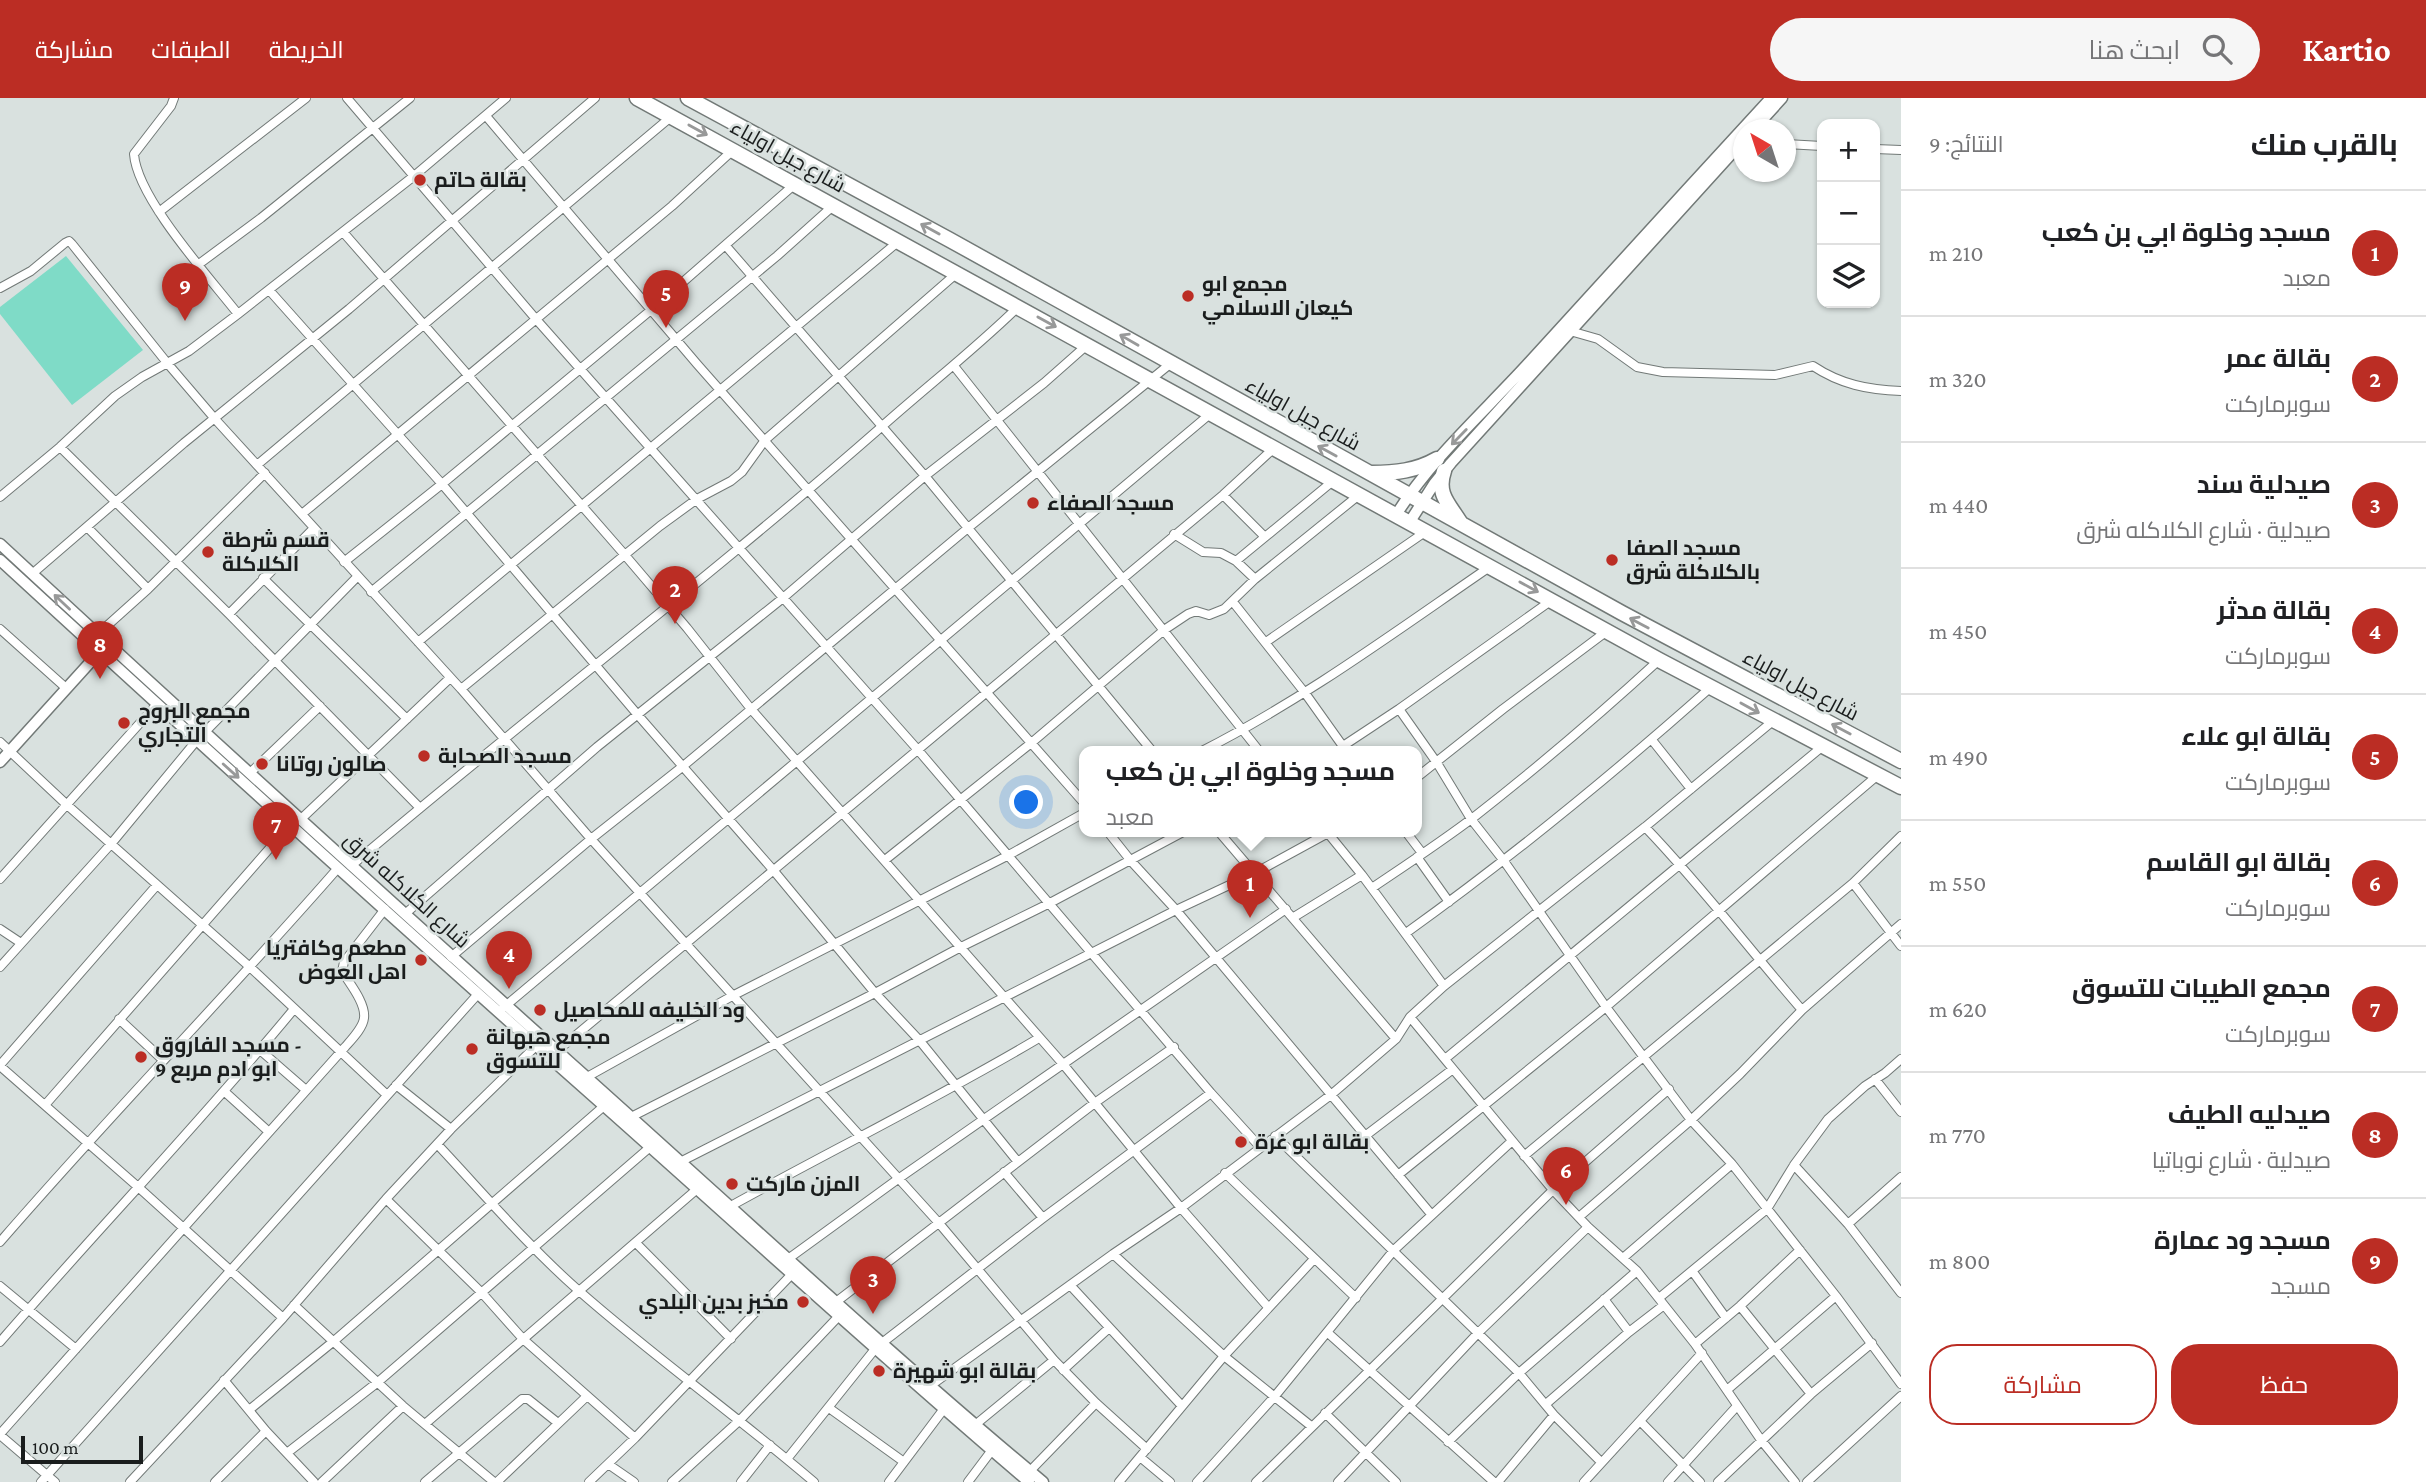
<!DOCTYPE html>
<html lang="ar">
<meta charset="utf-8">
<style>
:root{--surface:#fff;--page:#f6f6f6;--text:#202124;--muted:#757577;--line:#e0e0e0;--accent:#bb2d24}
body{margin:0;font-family:"Crimson Pro",Cairo,serif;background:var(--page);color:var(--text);direction:rtl}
.controls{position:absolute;right:21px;top:21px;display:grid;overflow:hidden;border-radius:14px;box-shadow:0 2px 5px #0004}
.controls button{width:63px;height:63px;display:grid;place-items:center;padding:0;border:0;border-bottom:2px solid var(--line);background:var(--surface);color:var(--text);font:35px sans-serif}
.compass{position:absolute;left:1733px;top:21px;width:63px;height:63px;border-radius:50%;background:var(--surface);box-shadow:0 2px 5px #0004;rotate:321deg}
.scale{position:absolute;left:21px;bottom:18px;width:122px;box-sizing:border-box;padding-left:7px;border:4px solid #1a1d1d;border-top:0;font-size:19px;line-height:24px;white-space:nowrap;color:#1a1d1d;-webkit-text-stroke:5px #d9e1df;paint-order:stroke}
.you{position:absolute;left:1027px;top:705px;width:24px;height:24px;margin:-18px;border:5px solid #fff;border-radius:50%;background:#1a73e8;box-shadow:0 0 0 10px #1a73e833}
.badge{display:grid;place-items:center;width:46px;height:46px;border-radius:50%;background:var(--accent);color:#fff;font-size:23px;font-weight:700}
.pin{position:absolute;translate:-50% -58px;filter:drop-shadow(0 2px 4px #0008)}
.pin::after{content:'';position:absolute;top:37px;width:24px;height:21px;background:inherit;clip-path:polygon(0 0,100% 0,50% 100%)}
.popup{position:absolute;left:1079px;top:648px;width:343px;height:91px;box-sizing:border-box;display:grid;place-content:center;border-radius:14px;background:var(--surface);filter:drop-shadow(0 2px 5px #0005);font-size:23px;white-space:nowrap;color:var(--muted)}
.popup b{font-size:26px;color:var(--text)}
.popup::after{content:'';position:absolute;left:50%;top:100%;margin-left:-14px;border:14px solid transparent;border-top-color:var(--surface)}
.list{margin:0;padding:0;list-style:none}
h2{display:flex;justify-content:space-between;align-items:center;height:91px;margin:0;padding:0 28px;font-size:30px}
h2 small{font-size:23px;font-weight:400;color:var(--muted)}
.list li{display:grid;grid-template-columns:46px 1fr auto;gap:21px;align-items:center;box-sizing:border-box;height:126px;padding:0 28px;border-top:2px solid var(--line)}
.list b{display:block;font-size:26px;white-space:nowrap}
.list p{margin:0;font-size:23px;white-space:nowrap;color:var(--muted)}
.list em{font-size:23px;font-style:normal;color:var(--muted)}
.actions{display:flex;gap:14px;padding:21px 28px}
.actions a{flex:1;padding:16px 0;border:2px solid var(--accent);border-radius:28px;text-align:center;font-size:24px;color:var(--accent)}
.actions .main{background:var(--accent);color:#fff}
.icon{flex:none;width:38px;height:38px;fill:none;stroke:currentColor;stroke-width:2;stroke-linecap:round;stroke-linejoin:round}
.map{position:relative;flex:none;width:1901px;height:1384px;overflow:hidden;direction:ltr}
header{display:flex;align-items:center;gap:42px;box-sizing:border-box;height:98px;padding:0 35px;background:var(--accent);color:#fff}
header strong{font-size:33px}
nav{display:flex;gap:38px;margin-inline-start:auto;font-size:24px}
.search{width:490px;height:63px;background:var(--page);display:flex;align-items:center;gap:18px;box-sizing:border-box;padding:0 24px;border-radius:38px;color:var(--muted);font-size:26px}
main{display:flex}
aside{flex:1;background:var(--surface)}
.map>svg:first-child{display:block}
.green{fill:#7fdbc7}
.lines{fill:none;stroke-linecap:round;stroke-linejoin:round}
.street-casing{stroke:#727977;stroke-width:10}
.secondary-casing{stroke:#727977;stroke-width:13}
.highway-casing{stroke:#727977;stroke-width:17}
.street{stroke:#fff;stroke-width:8}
.secondary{stroke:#fff;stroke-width:10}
.highway{stroke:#fff;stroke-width:14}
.oneway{stroke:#989999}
.poi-dot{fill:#bb2d24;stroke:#d9e1df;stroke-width:2.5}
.labels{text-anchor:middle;stroke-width:5;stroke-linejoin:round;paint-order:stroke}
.street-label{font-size:21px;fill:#1a1d1d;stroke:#d9e1df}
.poi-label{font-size:21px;font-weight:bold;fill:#1a1d1d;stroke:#d9e1df;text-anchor:start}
</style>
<header>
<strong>Kartio</strong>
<div class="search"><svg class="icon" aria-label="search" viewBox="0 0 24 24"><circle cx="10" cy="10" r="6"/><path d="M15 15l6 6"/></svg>ابحث هنا</div>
<nav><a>الخريطة</a><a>الطبقات</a><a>مشاركة</a></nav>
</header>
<main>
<aside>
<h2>بالقرب منك<small>النتائج: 9</small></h2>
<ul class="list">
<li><span class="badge">1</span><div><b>مسجد وخلوة ابي بن كعب</b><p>معبد</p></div><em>210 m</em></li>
<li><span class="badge">2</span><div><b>بقالة عمر</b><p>سوبرماركت</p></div><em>320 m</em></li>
<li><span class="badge">3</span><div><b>صيدلية سند</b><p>صيدلية · شارع الكلاكله شرق</p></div><em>440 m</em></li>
<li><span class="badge">4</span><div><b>بقالة مدثر</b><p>سوبرماركت</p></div><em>450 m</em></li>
<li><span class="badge">5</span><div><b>بقالة ابو علاء</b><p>سوبرماركت</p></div><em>490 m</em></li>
<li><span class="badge">6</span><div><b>بقالة ابو القاسم</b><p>سوبرماركت</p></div><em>550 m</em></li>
<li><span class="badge">7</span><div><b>مجمع الطيبات للتسوق</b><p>سوبرماركت</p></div><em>620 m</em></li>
<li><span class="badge">8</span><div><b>صيدليه الطيف</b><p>صيدلية · شارع نوباتيا</p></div><em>770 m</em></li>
<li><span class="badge">9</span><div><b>مسجد ود عمارة</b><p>مسجد</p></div><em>800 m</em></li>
</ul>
<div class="actions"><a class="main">حفظ</a><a>مشاركة</a></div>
</aside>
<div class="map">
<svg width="1901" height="1384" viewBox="0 0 1901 1384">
<rect width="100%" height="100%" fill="#d9e1df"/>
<path class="green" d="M 66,158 L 143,252 L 72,307 L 0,216 L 0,209 Z"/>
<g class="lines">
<g class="street-casing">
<path id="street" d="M 174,0 L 171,8 L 134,56 C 137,100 209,179 238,216
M 347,0 L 535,220 L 918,652 L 1211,995 L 1260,1049
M 486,18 L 697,266 L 1084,705
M 1786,46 L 1822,48
M 1875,51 L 1901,52
M 159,114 L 306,0
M 343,134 L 624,456 L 687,530 L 751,611 L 1063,966 L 1181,1110 L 1268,1209
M 726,148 L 925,378 L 1153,654
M 199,166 L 261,120 L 410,0
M 0,190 L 31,173 L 65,145 L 69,143 L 72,146 L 168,266 L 215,321 L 461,591 L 591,741 L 938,1124 L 1054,1262 L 1096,1305 L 1147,1351
M 269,192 L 442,386 L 637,616 L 774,773 L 875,895 L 920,943 L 1018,1064
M 1570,233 L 1598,241 L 1637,269 L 1663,274 L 1775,277 L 1813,268 C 1840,286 1868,292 1901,293
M 954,268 L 1260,654
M 60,349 L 229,516 L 419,709
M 257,367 L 672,18
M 1223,397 L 1265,439
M 0,399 L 60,349 L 115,298 L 142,279 L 189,253 L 238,216 L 414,78 L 506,0
M 302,416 L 672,108 L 733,52
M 87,429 L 148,491
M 1174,436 L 1203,454 L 1221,455 L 1236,463 L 1255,481
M 1236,463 L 1333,383
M 344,464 L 442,386 L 651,212 L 795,86
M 32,476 L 184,345 L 349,211 L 595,0
M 263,480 L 407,621
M 371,494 L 777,158 L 834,107
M 1233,504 L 1305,595 L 1347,654
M 229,516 L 314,430
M 0,531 L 66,590
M 89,544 L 148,491 L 265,375
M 418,544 L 899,143
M 1266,544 L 1425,434
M 461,591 L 660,428 L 697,401 L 731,383 L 742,374 L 765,342 L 957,175
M 1399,611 L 1437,665 L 1471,721 L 1504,763 L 1606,909 L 1691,1022 L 1732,1066 L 1836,1198 L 1901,1286
M 205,634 L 358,478
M 1652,642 L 1691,691
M 0,644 L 66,706 L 251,870 L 387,997
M 1343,648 L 1399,611 L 1552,502
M 1200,654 C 1303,602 1396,533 1491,468
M 250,675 L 320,608
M 1416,680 L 1503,611 L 1607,533
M 300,722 L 450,580
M 1645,729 C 1701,787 1749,851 1802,912
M 1108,734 L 1131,763 L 1176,812 L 1431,1116
M 1219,734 L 1396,941
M 1327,734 L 1362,777 L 1444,888
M 1406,734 L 1422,755
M 1417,759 L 1449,804
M 885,762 L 1030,646 L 1164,532 L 1188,516 L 1196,513 L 1209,517 L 1224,511 L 1255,481 L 1359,397
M 351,768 C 525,620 708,481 879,331 C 926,289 974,252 1019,208
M 0,781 L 157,606
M 1853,785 L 1901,848
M 1372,790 C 1406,767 1441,744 1474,719 C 1538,669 1599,617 1659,562
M 405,816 L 597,649 L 783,500 L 925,378 L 1044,285 L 1087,247
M 1294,819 L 1362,777
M 0,831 L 21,845
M 1406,835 C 1512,759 1613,676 1711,589
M 451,859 L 591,741 L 682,669 L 968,430 L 1170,266
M 0,869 L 111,746 L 197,642
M 503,910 L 1210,316
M 1410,919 L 1553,1092 L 1588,1129 L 1637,1173 L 1695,1246 L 1761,1342 L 1795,1384
M 119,921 L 163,962
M 260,952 L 306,992
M 557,953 L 1223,397 L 1273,351
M 1445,961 L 1823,648
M 0,967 L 157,787
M 0,968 L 137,1088 L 283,1220
M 587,979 L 734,897 L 1007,758 L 1084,715
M 1875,981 L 1901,1014
M 396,987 L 451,1031
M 225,994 L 269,1034
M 45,1007 L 290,727
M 631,1019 L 875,895 L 961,849 L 1048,806 L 1183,734
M 1275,1038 L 1519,1275 L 1554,1317 L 1601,1364
M 1365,1038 L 1453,971
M 437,1046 C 483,1095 527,1147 578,1192 C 654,1259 737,1318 814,1384
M 1524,1058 L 1853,785 L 1901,738
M 680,1064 L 1176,812 L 1255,775 L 1328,735
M 1794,1067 L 1848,1126 L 1901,1195
M 1004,1074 L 1043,1120
M 1225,1075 L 1356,1200
M 1398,1077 L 1606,909 L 1878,677
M 386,1101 L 482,1195 L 523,1241 L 635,1340
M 729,1109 C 832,1052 938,1000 1039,940
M 1579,1119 L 1691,1022 L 1740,976 L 1802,912 L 1901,826
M 1848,1126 L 1901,1079
M 0,1144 C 110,1017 228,896 338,770
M 636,1145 L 731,1241
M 1113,1156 L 1224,1258 L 1311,1328
M 1623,1160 L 1732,1066
M 788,1161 L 898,1081 L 1286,811
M 1693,1174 L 1726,1220
M 1070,1187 L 1182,1308
M 0,1188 L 76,1251
M 1659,1200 L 1767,1111 L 1794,1067 L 1828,1021 L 1865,988 L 1885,975 L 1901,961
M 1604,1201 L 1629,1234
M 836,1204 L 1096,1004 L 1174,949
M 294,1207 L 403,1308 L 494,1384
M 1740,1208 L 1811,1296
M 1328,1235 L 1494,1384
M 0,1244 C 97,1132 200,1025 294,911
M 882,1245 L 1043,1120 L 1211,995
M 1695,1246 L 1740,1208 L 1800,1152
M 1063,1272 L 1109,1230
M 224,1282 L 266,1333 L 314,1384
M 930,1288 L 1113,1156 L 1181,1110 L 1332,996 L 1396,941 L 1410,919 L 1444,888 L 1645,729 L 1773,623
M 1727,1292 L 1836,1198
M 1546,1306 L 1629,1234 L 1664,1207
M 829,1310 L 904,1364
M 249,1312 L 334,1243 L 604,1008
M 1325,1315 L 1396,1384
M 1640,1323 L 1700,1384
M 425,1326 L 696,1092
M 975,1327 L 1054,1262
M 0,1336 L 345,949 C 352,941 363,930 364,920 C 366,905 349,885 342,873 L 344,864 L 385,811
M 0,1337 L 55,1384
M 1448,1344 L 1519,1275 L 1637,1173
M 287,1355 L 378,1284 L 649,1050
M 1140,1359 L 1170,1384
M 787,1361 L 875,1251
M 608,1366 L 634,1384
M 1030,1373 L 1096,1305
M 41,1384 L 478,896
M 130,1384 L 283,1220 L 386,1101 L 451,1031 L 536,948
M 215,1384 L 266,1333
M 322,1384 L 403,1308
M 425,1384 L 522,1301 L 528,1301 L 558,1325
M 497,1384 L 586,1299
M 589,1384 L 635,1340 L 791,1177
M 672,1384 L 740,1322 L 838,1219
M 741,1384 L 770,1347
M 889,1384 L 943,1312
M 968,1384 L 992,1352
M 1119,1384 L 1224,1258 L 1314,1161
M 1197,1384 L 1275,1298 L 1394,1152 L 1512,1043
M 1256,1384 L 1553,1092 L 1669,991
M 1338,1384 L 1478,1235 L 1588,1129
M 1498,1384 L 1554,1317
M 1584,1384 L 1702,1255
M 1668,1384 L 1737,1308
M 1718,1384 L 1811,1296 L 1872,1245
M 1807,1384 L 1901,1298"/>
</g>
<g class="secondary-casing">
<path id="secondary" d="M 1753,32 L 1782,0
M 1396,417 C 1431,361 1481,317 1526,268 C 1607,179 1689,89 1771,0
M 1409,425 L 1434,386 L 1451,365 L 1744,42
M 0,446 C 190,622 381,795 574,968 C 730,1107 882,1250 1043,1384
M 0,462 C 199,645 400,827 603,1007 C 745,1133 884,1261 1029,1384
M 0,664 L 104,549"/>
</g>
<g class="highway-casing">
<path id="highway" d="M 637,0 L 1659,562 L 1901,689
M 688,0 L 950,142 L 1622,515 L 1901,663
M 1444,373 C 1436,396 1449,406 1460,424
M 1371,375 C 1395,375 1416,373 1437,361"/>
</g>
<use href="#street" class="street"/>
<use href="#secondary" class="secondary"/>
<use href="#highway" class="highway"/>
</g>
<defs><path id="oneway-shaft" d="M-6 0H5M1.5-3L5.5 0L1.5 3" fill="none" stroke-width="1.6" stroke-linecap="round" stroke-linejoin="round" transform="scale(1.75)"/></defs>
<g class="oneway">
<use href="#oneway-shaft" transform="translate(698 32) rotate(29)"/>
<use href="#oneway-shaft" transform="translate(930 131) rotate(-151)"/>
<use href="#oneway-shaft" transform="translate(1047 224) rotate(29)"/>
<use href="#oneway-shaft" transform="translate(1129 242) rotate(-150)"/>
<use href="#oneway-shaft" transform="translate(1459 339) rotate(134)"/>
<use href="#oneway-shaft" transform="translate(1327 353) rotate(-151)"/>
<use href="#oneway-shaft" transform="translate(1529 489) rotate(29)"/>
<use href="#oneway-shaft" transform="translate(62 504) rotate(-137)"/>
<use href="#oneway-shaft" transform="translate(1639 525) rotate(-152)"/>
<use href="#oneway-shaft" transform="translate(1750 610) rotate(29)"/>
<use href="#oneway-shaft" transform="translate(1841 631) rotate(-152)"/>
<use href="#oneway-shaft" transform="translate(231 673) rotate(42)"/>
</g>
<g class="poi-dot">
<circle cx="420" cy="82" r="7"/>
<circle cx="1188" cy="198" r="7"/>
<circle cx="1033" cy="405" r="7"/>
<circle cx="208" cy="454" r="7"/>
<circle cx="1612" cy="462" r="7"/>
<circle cx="124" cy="625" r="7"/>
<circle cx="424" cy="658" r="7"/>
<circle cx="262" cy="666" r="7"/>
<circle cx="421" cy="862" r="7"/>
<circle cx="540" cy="912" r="7"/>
<circle cx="472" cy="951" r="7"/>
<circle cx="141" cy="959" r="7"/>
<circle cx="1241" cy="1044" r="7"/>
<circle cx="732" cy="1086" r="7"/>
<circle cx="803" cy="1204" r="7"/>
<circle cx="879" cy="1273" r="7"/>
</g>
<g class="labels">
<g class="street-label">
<text transform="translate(788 58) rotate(29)" y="7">شارع جبل اولياء</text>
<text transform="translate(1303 316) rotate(29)" y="7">شارع جبل اولياء</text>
<text transform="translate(1801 587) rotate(28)" y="7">شارع جبل اولياء</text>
<text transform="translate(407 792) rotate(42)" y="7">شارع الكلاكله شرق</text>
</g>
<g class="poi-label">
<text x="434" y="89">بقالة حاتم</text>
<text x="1202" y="193">مجمع ابو<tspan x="1202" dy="24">كيعان الاسلامي</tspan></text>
<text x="1047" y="412">مسجد الصفاء</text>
<text x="222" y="449">قسم شرطة<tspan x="222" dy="24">الكلاكلة</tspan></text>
<text x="1626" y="457">مسجد الصفا<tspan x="1626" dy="24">بالكلاكلة شرق</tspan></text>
<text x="138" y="620">مجمع البروج<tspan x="138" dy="24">التجاري</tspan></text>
<text x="438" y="665">مسجد الصحابة</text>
<text x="276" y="673">صالون روتانا</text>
<text x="407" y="857" text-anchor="end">مطعم وكافتريا<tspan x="407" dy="24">اهل العوض</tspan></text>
<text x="554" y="919">ود الخليفه للمحاصيل</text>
<text x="486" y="946">مجمع هبهانة<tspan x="486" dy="24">للتسوق</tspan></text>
<text x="155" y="954">مسجد الفاروق -<tspan x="155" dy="24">ابو ادم مربع 9</tspan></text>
<text x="1255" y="1051">بقالة ابو غرة</text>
<text x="746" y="1093">المزن ماركت</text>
<text x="789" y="1211" text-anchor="end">مخبز بدين البلدي</text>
<text x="893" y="1280">بقالة ابو شهيرة</text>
</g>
</g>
</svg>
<div class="controls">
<button>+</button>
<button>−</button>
<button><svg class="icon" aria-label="layers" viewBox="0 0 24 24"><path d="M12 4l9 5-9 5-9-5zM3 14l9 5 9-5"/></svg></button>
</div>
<svg class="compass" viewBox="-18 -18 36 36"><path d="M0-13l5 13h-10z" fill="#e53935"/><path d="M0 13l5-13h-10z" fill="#757577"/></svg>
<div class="scale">100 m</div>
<div class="you"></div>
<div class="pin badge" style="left:1250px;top:820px">1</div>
<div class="popup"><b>مسجد وخلوة ابي بن كعب</b>معبد</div>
<div class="pin badge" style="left:675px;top:526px">2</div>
<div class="pin badge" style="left:873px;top:1216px">3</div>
<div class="pin badge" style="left:509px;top:891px">4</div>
<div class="pin badge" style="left:666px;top:230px">5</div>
<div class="pin badge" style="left:1566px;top:1107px">6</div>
<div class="pin badge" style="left:276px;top:762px">7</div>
<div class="pin badge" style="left:100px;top:581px">8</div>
<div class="pin badge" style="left:185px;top:223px">9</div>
</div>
</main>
